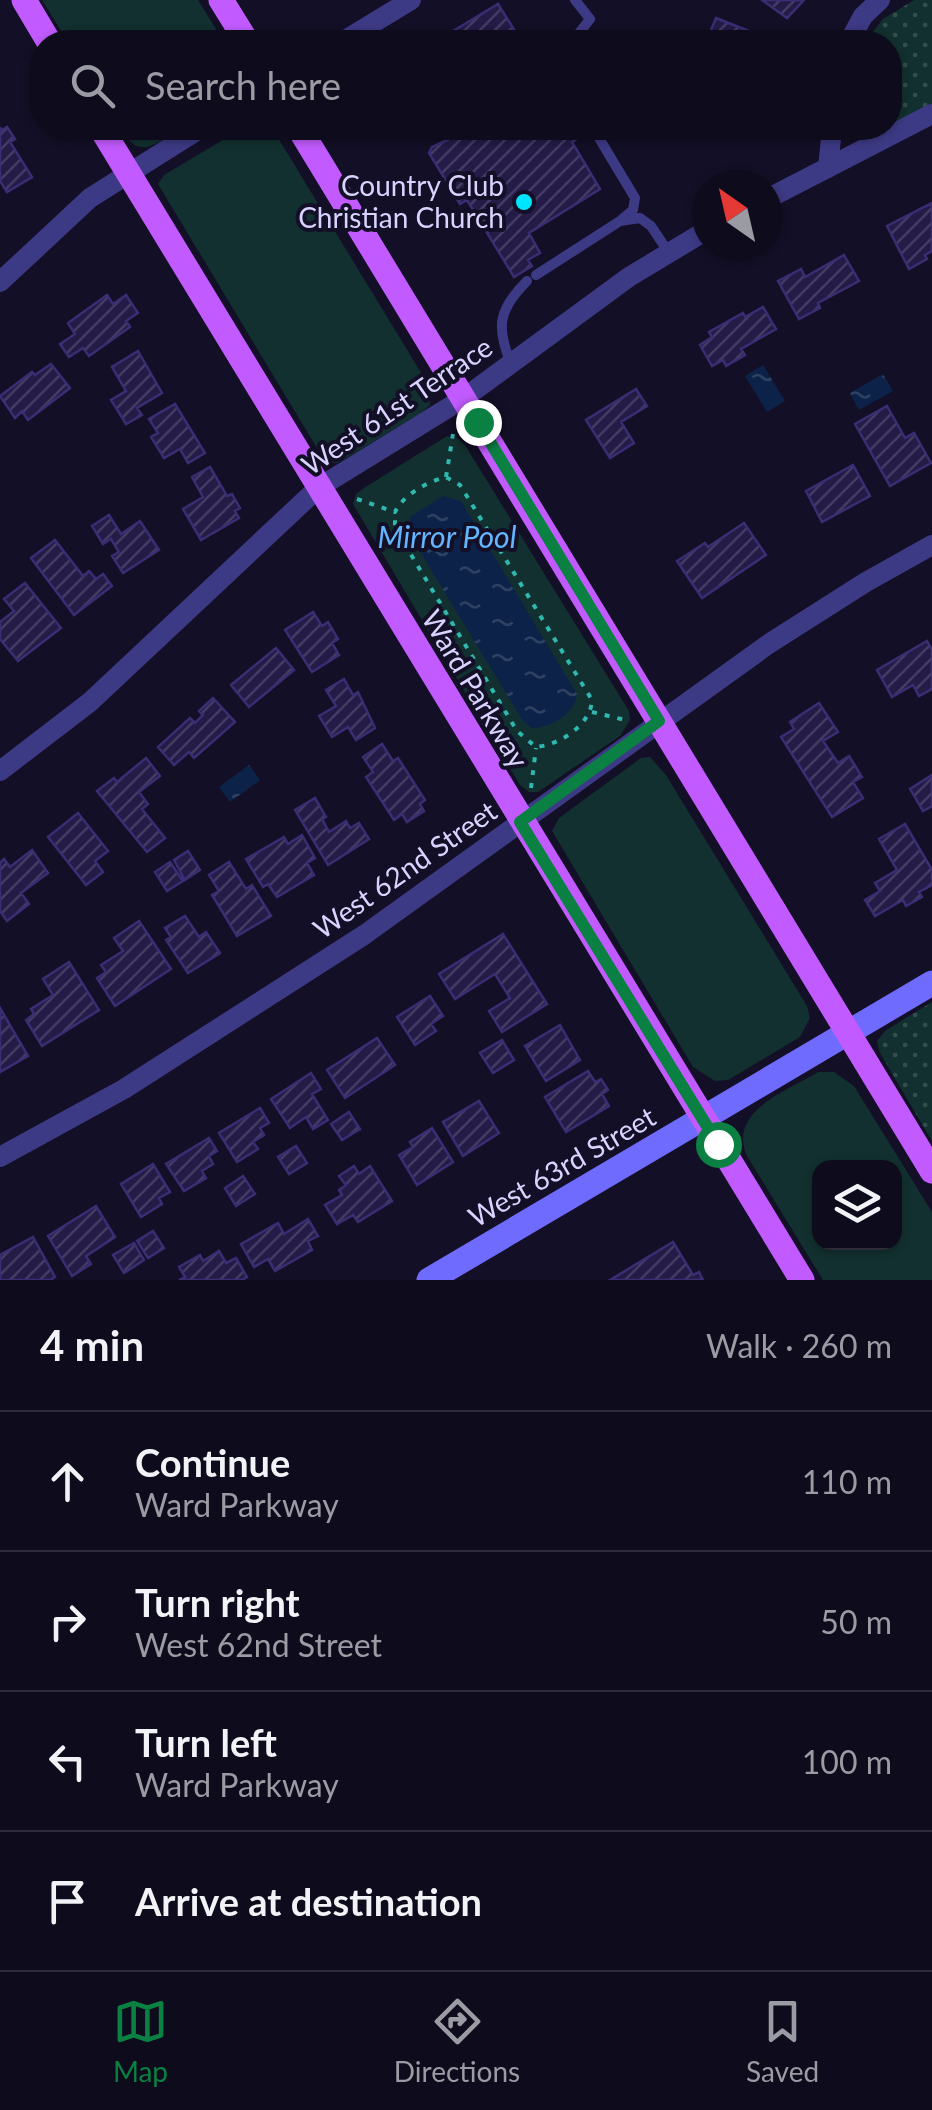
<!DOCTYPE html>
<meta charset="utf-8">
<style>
:root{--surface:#0e0b1c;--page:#1c1929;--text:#f1f3f6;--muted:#9b9ba3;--line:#2e2b3b;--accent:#0b8043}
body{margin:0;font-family:Lato,sans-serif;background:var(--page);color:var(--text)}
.controls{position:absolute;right:30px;bottom:30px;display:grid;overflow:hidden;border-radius:20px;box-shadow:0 2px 8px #0004}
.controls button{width:90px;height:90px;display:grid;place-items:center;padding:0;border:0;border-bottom:2px solid var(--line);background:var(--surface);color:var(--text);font:50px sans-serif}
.compass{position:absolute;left:692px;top:170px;width:90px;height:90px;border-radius:50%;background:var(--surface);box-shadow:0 2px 8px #0004;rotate:326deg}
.stop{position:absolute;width:30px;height:30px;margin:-22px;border:8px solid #0b8043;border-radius:50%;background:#fff}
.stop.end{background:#0b8043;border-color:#fff;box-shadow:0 2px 10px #0008}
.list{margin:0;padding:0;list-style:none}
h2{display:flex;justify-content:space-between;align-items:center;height:130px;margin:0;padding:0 40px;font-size:42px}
h2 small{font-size:32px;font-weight:400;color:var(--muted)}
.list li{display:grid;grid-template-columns:65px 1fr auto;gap:30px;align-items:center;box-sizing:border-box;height:140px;padding:0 40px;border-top:2px solid var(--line)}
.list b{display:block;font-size:38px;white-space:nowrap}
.list p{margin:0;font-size:32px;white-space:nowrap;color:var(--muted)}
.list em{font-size:32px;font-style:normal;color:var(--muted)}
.icon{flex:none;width:55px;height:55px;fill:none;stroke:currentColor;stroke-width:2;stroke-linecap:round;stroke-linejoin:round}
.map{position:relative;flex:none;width:932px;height:1280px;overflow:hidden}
.search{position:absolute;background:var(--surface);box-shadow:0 2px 8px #0004;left:30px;right:30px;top:30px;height:110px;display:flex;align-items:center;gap:25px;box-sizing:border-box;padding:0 35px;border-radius:40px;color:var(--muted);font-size:38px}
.sheet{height:690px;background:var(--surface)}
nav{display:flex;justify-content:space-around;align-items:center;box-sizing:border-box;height:140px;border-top:2px solid var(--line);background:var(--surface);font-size:28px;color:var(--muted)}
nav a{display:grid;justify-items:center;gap:5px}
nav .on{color:var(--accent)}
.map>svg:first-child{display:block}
.grass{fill:url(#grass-dots)}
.green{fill:#12302f;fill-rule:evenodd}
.water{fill:url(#water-ripples)}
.building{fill:url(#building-hatch);stroke:#3b2d73;stroke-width:2.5}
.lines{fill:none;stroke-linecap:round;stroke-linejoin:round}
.path{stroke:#2fb8b0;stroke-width:4;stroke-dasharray:5 8;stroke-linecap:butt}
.service{stroke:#3d3a85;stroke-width:10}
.minor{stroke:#3d3a85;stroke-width:20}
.secondary{stroke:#6f6bff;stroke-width:25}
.primary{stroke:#c25bff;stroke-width:25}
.route{stroke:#0b8043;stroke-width:12}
.poi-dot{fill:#00e5ff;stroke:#130f26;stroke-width:4}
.labels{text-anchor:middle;stroke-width:8;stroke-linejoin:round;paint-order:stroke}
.poi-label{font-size:28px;fill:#d9d4ff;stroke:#130f26;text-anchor:end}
.street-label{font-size:28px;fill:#d9d4ff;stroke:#130f26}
.water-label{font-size:30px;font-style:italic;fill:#62b6ff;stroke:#130f26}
</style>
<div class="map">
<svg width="932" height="1280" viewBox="0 0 932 1280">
<defs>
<pattern id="grass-dots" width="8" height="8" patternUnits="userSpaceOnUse" patternTransform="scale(2.5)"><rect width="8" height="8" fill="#12302f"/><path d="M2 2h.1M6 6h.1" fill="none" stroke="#344d4e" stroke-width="1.8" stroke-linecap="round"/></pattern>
<pattern id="water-ripples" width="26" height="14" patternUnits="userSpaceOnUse" patternTransform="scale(2.5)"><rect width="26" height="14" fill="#0c2248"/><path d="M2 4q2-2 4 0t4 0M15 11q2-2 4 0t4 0" fill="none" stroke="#2f4163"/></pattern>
<pattern id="building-hatch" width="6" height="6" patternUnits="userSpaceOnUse" patternTransform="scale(2.5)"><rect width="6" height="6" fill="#241b47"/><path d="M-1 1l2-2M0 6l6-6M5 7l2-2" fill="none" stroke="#433b63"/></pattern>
</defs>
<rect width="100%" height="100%" fill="#130f26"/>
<path class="grass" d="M 914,0 L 932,0 L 932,104 C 914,114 888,136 866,133 L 862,128 L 890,128 L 890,42 L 865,42 L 883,19 Z
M 932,1002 L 932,1141 L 880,1053 L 877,1041 L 885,1031 Z"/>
<path class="green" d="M 42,0 L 198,0 L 224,42 L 68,42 Z
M 120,128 L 181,128 C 154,144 140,162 120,128 Z
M 243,128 L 272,128 L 431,389 L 430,405 L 421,413 L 338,463 L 330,463 L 323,458 L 158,184 L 164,175 Z
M 447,436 L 457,438 L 465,445 L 629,711 L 630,720 L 620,736 L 538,792 L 529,792 L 520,785 L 353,504 L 356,494 L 364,488 Z
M 650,757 L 666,775 L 807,1006 L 810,1018 L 800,1037 L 728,1080 L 715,1081 L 693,1067 L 552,831 L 559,818 L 641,758 Z
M 818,1072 L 834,1072 L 854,1086 L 932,1212 L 932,1280 L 823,1280 L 747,1156 C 727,1111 787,1091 818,1072 ZM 820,1168 L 894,1168 L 894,1242 L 820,1242 Z"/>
<path class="water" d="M 763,365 L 785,401 L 767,412 L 745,376 Z
M 883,374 L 893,391 L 859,410 L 850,393 Z
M 443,496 L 461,501 L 577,694 C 574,715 551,728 531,728 L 523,721 L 408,532 L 410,517 Z
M 249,765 L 260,780 L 230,802 L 219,787 Z"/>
<path class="building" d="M 762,0 L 804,0 L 787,18 Z
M 498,4 L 522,42 L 435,42 Z
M 716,18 L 749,31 L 746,40 L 750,42 L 706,42 Z
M 7,127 L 15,139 L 10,142 L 32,177 L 7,192 L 0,181 L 0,128 L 2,130 Z
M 450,128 L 574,128 L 580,137 L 572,142 L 600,189 L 529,233 L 540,253 L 528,260 L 532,266 L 514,277 L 467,200 L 460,204 L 429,153 L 432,147 L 456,136 Z
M 932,203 L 932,251 L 925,255 L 927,259 L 909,269 L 887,226 Z
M 844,255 L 859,281 L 818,303 L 820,308 L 799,319 L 778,281 L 801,269 L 805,277 Z
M 107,295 L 113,304 L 126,295 L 138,313 L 126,321 L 130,327 L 89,356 L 83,348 L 69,357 L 60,344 L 75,334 L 68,323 Z
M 763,307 L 776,329 L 741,349 L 745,355 L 726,366 L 723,360 L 712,366 L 700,345 L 712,337 L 709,332 L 743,313 L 745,317 Z
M 138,351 L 162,393 L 137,408 L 142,415 L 126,424 L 111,400 L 126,391 L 112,367 Z
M 51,364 L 70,388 L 28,420 L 22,411 L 15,418 L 0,396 L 32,372 L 35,375 Z
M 636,389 L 647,406 L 621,422 L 634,443 L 610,458 L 586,420 Z
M 175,404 L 205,453 L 188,463 L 180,449 L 164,458 L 151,437 L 158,433 L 149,419 Z
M 887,406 L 905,438 L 914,433 L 931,463 L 890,486 L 855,424 Z
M 853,465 L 870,496 L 822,522 L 806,491 Z
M 210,467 L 227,496 L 232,494 L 240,508 L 235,511 L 239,518 L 201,540 L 183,509 L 203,497 L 192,477 Z
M 109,515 L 121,534 L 140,521 L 159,550 L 123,573 L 112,556 L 119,552 L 111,539 L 103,544 L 92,526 Z
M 744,523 L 766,555 L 702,598 L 677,561 L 705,543 L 708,547 Z
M 55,540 L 83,576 L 89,571 L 96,579 L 103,574 L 112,586 L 74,615 L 31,558 Z
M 25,583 L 61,628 L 18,661 L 0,639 L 0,622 L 14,611 L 4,599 Z
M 313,612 L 322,626 L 328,622 L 338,639 L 332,643 L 339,655 L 312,672 L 285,630 Z
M 927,641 L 932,650 L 932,689 L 919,696 L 913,685 L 892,697 L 877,670 Z
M 276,648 L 294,670 L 249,707 L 231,685 Z
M 344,679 L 353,695 L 358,692 L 375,728 L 356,740 L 348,727 L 332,737 L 319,716 L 336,706 L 326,690 Z
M 213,698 L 235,722 L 194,758 L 189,752 L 174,765 L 158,747 L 190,718 L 195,723 L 203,715 L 199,711 Z
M 819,703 L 838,732 L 823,741 L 838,763 L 849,756 L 862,777 L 853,782 L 863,798 L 832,817 L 781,737 L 794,729 L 790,722 Z
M 382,744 L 393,761 L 398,758 L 425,800 L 420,804 L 424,811 L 407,822 L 402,814 L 394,820 L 366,777 L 373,772 L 363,757 Z
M 146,758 L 160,776 L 139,792 L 148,804 L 142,809 L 165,838 L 147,852 L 97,791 L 114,778 L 117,782 Z
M 932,775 L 932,806 L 923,811 L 910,789 Z
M 315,798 L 326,817 L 322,819 L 329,832 L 346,821 L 350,828 L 359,823 L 369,839 L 328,865 L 295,810 Z
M 78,813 L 108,851 L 95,861 L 103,872 L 86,885 L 48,837 Z
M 905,824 L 932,870 L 932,885 L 919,892 L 922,897 L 906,906 L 903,900 L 875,916 L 865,900 L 880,891 L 875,883 L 897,870 L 879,839 Z
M 302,835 L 315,858 L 307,863 L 314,875 L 277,897 L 268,884 L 263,887 L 246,859 L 284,837 L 288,844 Z
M 32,850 L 48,873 L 21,893 L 29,904 L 7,921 L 0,911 L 0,863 L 4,859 L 10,867 Z
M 188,851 L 200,870 L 185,880 L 174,860 Z
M 170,862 L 183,881 L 167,891 L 155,872 Z
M 229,862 L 246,889 L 252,885 L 271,916 L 237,936 L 212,895 L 219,891 L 209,875 Z
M 185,916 L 199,937 L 206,932 L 220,953 L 188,973 L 166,940 L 171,937 L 165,928 Z
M 139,921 L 171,969 L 115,1006 L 97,978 L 106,972 L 101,965 L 123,951 L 114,938 Z
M 503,934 L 547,1004 L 502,1032 L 489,1011 L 510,998 L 495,974 L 455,999 L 439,974 Z
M 69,962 L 99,1010 L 42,1046 L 26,1020 L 34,1014 L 31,1009 L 53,995 L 43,979 Z
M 430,996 L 443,1016 L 431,1024 L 436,1031 L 415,1045 L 397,1017 Z
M 0,1008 L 28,1056 L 0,1072 Z
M 560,1025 L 580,1060 L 546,1081 L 525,1046 Z
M 377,1038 L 395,1065 L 345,1098 L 327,1070 Z
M 502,1040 L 514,1060 L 493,1073 L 480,1053 Z
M 588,1071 L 595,1082 L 601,1079 L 608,1090 L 602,1094 L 609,1106 L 566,1132 L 545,1097 Z
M 311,1073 L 321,1089 L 312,1094 L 328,1120 L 313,1129 L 306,1117 L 290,1128 L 271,1099 Z
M 479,1101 L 499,1133 L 463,1156 L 443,1122 Z
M 260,1108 L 269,1123 L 260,1128 L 264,1135 L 253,1142 L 258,1149 L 237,1162 L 219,1133 Z
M 349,1112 L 360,1129 L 342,1140 L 331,1124 Z
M 432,1128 L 453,1162 L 417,1185 L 399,1155 L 413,1147 L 410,1142 Z
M 209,1138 L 217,1151 L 209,1156 L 213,1164 L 202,1171 L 206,1178 L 184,1191 L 166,1164 Z
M 296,1146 L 307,1163 L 289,1174 L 278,1157 Z
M 153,1164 L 170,1192 L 159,1198 L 162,1204 L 141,1217 L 121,1184 Z
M 354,1166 L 359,1174 L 370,1166 L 392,1201 L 358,1222 L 353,1215 L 337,1224 L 325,1205 L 342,1195 L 339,1190 L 346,1185 L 339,1176 Z
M 243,1176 L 255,1194 L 236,1206 L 225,1188 Z
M 96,1206 L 115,1237 L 86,1256 L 91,1264 L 72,1276 L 48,1236 Z
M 308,1219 L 318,1236 L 308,1241 L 312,1250 L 275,1271 L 268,1259 L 254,1267 L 241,1244 L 278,1223 L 284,1234 Z
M 153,1231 L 164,1248 L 148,1258 L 137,1241 Z
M 33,1237 L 55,1277 L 50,1280 L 0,1280 L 0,1255 Z
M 673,1242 L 693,1275 L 699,1272 L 703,1280 L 610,1280 Z
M 134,1243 L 144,1260 L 124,1273 L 113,1255 Z
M 219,1251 L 226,1263 L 236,1258 L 247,1277 L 242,1280 L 179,1280 L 185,1277 L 179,1267 L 200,1255 L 203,1261 Z"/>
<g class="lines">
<path class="path" d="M 446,477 L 453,434
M 357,499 L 395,512 C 404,494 427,482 446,477 L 460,485 L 592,700 C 591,725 559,745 536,747 L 517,731 L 395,528 L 395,512
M 592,712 L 625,720
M 531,788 L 536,748"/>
<path class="service" d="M 572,42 L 590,19 L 575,0
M 593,128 L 635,198 L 633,210 L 622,219
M 536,275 L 620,221 L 640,218 L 651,226 L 669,253
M 511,364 C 496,327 498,310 527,281"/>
<path class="minor" d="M 342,42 L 411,0
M 849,42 L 863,16 L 880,0
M 828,168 L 832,128
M 767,199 L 932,114
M 0,282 L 90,198 L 201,128
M 0,771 L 90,702 L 318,488 L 464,398 L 629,277 L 707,230
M 0,1157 L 124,1089 L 364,935 L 770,643 L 866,582 L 932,545"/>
<path class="secondary" d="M 429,1280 L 932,983"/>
<path class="primary" d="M 24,0 L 49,42
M 221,0 L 247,42
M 101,128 L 802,1280
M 299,128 L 932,1171"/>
</g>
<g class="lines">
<path class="route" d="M 478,422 L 659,721 L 520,822 L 718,1144"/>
</g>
<circle class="poi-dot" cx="524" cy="202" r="10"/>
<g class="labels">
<g class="poi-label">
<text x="504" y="196">Country Club<tspan x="504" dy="32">Christian Church</tspan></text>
</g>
<g class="street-label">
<text transform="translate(397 406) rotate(-34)" y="10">West 61st Terrace</text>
<text transform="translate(475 689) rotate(59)" y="10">Ward Parkway</text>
<text transform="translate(405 870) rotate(-35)" y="10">West 62nd Street</text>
<text transform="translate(562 1167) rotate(-30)" y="10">West 63rd Street</text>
</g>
<g class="water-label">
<text x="447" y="548">Mirror Pool</text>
</g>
</g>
</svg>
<div class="controls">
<button><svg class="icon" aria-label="layers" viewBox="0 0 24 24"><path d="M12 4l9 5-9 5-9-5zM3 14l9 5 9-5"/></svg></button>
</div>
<svg class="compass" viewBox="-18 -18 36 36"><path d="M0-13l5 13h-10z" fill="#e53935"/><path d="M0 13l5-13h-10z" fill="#9b9ba3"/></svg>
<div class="stop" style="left:718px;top:1144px"></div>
<div class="stop end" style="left:478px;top:422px"></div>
<div class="search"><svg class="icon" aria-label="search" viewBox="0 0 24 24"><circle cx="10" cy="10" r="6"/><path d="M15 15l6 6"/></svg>Search here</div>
</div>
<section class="sheet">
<h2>4 min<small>Walk · 260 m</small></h2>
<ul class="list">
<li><svg class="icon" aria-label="ahead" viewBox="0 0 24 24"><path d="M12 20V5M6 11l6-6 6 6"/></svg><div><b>Continue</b><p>Ward Parkway</p></div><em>110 m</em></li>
<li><svg class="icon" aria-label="right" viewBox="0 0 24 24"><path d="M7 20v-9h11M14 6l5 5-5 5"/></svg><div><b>Turn right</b><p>West 62nd Street</p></div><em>50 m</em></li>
<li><svg class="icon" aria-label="left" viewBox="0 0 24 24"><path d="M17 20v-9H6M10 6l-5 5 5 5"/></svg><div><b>Turn left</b><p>Ward Parkway</p></div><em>100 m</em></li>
<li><svg class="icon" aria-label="arrive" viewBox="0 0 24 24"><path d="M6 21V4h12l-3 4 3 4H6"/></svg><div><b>Arrive at destination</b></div></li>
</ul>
</section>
<nav>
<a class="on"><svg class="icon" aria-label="map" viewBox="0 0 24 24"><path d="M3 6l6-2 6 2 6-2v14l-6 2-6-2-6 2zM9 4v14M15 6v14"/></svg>Map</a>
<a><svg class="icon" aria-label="directions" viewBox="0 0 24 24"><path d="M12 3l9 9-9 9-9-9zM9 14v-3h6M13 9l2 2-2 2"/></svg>Directions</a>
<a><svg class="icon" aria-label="saved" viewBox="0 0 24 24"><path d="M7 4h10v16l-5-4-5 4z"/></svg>Saved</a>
</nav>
